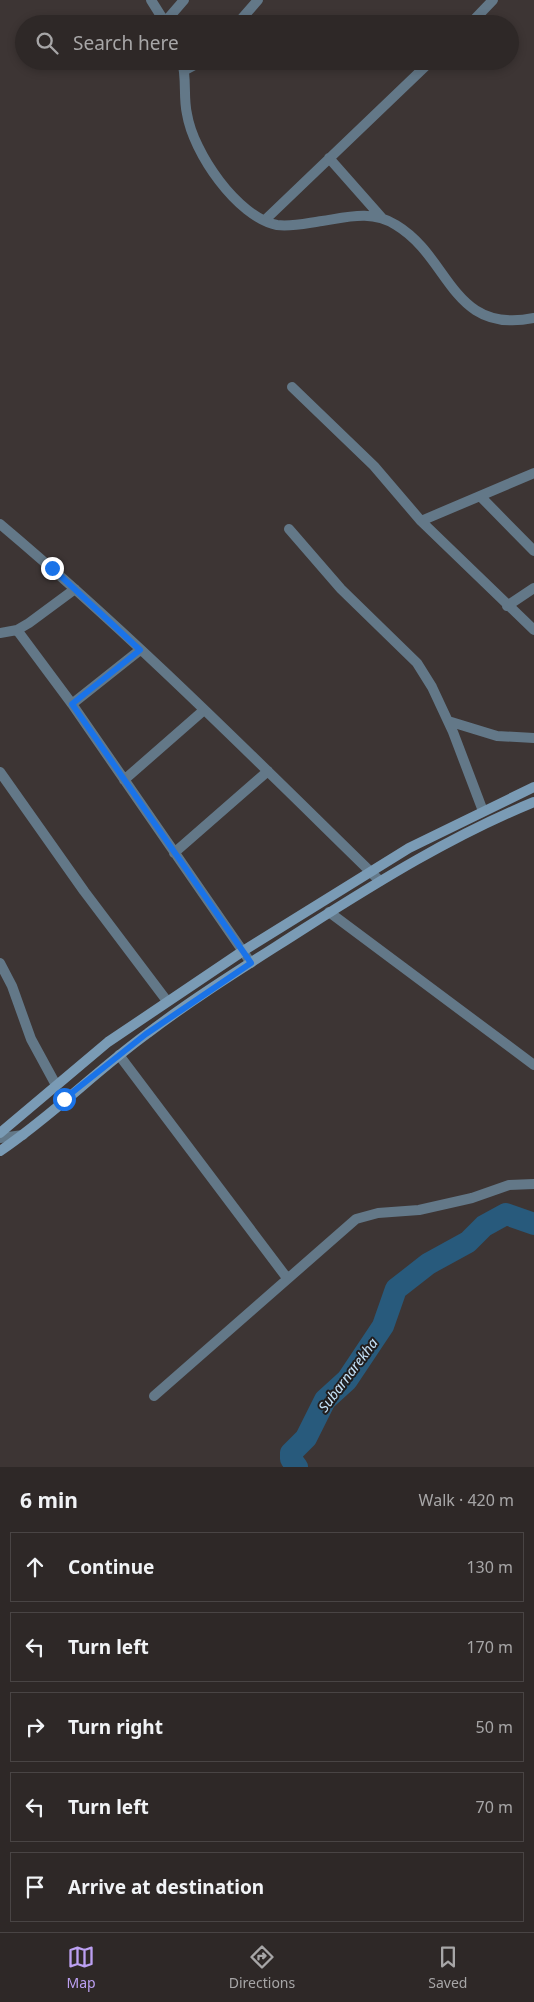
<!DOCTYPE html>
<meta charset="utf-8">
<style>
:root{--surface:#2e2827;--page:#3a3433;--text:#f1f3f6;--muted:#a7a6a7;--line:#494444;--accent:#bca0f2}
body{margin:0;font-family:"Noto Sans",sans-serif;background:var(--page);color:var(--text)}
.stop{position:absolute;width:15px;height:15px;margin:-11px;border:4px solid #1a73e8;border-radius:50%;background:#fff}
.stop.end{background:#1a73e8;border-color:#fff;box-shadow:0 1px 5px #0008}
.list{margin:0;padding:0;list-style:none}
h2{display:flex;justify-content:space-between;align-items:center;height:65px;margin:0;padding:0 20px;font-size:21px}
h2 small{font-size:16px;font-weight:400;color:var(--muted)}
.list li{display:grid;grid-template-columns:32px 1fr auto;gap:15px;align-items:center;box-sizing:border-box;height:70px;margin:0 10px 10px;padding:0 10px;border:1px solid var(--line);border-radius:0px}
.list b{display:block;font-size:19px;white-space:nowrap}
.list em{font-size:16px;font-style:normal;color:var(--muted)}
.icon{flex:none;width:28px;height:28px;fill:none;stroke:currentColor;stroke-width:2;stroke-linecap:round;stroke-linejoin:round}
.map{position:relative;flex:none;width:534px;height:1467px;overflow:hidden}
.search{position:absolute;background:var(--surface);box-shadow:0 2px 8px #0003;left:15px;right:15px;top:15px;height:55px;display:flex;align-items:center;gap:12px;box-sizing:border-box;padding:0 18px;border-radius:28px;color:var(--muted);font-size:19px}
.sheet{height:465px;background:var(--surface)}
nav{display:flex;justify-content:space-around;align-items:center;box-sizing:border-box;height:70px;border-top:1px solid var(--line);background:var(--surface);font-size:14px;color:var(--muted)}
nav a{display:grid;justify-items:center;gap:2px}
nav .on{color:var(--accent)}
.map>svg:first-child{display:block}
.lines{fill:none;stroke-linecap:round;stroke-linejoin:round}
.river{stroke:#285a7c;stroke-width:22}
.minor{stroke:#637888;stroke-width:10}
.secondary{stroke:#7a9bb5;stroke-width:10}
.route{stroke:#1a73e8;stroke-width:6}
.labels{text-anchor:middle;stroke-width:4;stroke-linejoin:round;paint-order:stroke}
.water-label{font-size:14px;font-style:italic;fill:#c4e1f7;stroke:#211d1d}
</style>
<div class="map">
<svg width="534" height="1467" viewBox="0 0 534 1467">
<rect width="100%" height="100%" fill="#3d3534"/>
<g class="lines">
<path class="river" d="M 297,1467 L 291,1459 L 291,1453 L 306,1438 L 325,1400 L 347,1380 L 383,1326 L 396,1289 L 428,1264 L 468,1242 L 484,1226 L 506,1214 L 534,1224"/>
<path class="minor" d="M 151,0 L 166,24
M 165,22 L 184,0
M 237,24 L 258,0
M 470,24 L 493,0
M 182,61 C 187,78 183,97 187,114 C 193,152 237,217 277,225 C 292,227 307,223 322,221 C 348,217 372,210 396,225 C 451,258 451,335 534,318
M 185,70 L 202,61
M 329,158 L 382,218
M 265,220 L 431,61
M 292,387 L 374,466 L 421,521 L 534,630
M 480,496 L 534,551
M 421,521 L 534,473
M 0,524 C 133,636 256,760 380,881
M 289,529 L 341,589 L 417,663 L 432,687 L 453,732 L 483,811
M 507,606 L 534,588
M 17,630 L 72,704 L 251,963
M 0,633 L 17,630 L 29,623 L 75,589
M 72,704 L 140,650
M 448,721 L 497,736 L 534,738
M 0,772 L 84,891 L 167,1001
M 124,780 L 204,710
M 174,853 L 268,771
M 329,912 L 534,1065
M 0,963 L 12,986 L 31,1039 L 56,1085
M 119,1055 L 287,1278
M 0,1138 L 23,1135
M 154,1396 L 356,1219 L 378,1213 L 419,1210 L 472,1198 L 509,1185 L 534,1184"/>
<path class="secondary" d="M 0,1133 L 108,1042 L 243,951 L 409,848 L 534,787
M 0,1151 C 52,1116 97,1070 148,1033 C 198,995 252,962 305,928 C 379,881 453,835 534,802"/>
</g>
<g class="lines">
<path class="route" d="M 52,568 L 140,650 L 72,704 L 251,963 L 146,1034 L 64,1099"/>
</g>
<g class="labels">
<g class="water-label">
<text transform="translate(348 1375) rotate(-53)" y="5">Subarnarekha</text>
</g>
</g>
</svg>
<div class="stop" style="left:64px;top:1099px"></div>
<div class="stop end" style="left:52px;top:568px"></div>
<div class="search"><svg class="icon" aria-label="search" viewBox="0 0 24 24"><circle cx="10" cy="10" r="6"/><path d="M15 15l6 6"/></svg>Search here</div>
</div>
<section class="sheet">
<h2>6 min<small>Walk · 420 m</small></h2>
<ul class="list">
<li><svg class="icon" aria-label="ahead" viewBox="0 0 24 24"><path d="M12 20V5M6 11l6-6 6 6"/></svg><div><b>Continue</b></div><em>130 m</em></li>
<li><svg class="icon" aria-label="left" viewBox="0 0 24 24"><path d="M17 20v-9H6M10 6l-5 5 5 5"/></svg><div><b>Turn left</b></div><em>170 m</em></li>
<li><svg class="icon" aria-label="right" viewBox="0 0 24 24"><path d="M7 20v-9h11M14 6l5 5-5 5"/></svg><div><b>Turn right</b></div><em>50 m</em></li>
<li><svg class="icon" aria-label="left" viewBox="0 0 24 24"><path d="M17 20v-9H6M10 6l-5 5 5 5"/></svg><div><b>Turn left</b></div><em>70 m</em></li>
<li><svg class="icon" aria-label="arrive" viewBox="0 0 24 24"><path d="M6 21V4h12l-3 4 3 4H6"/></svg><div><b>Arrive at destination</b></div></li>
</ul>
</section>
<nav>
<a class="on"><svg class="icon" aria-label="map" viewBox="0 0 24 24"><path d="M3 6l6-2 6 2 6-2v14l-6 2-6-2-6 2zM9 4v14M15 6v14"/></svg>Map</a>
<a><svg class="icon" aria-label="directions" viewBox="0 0 24 24"><path d="M12 3l9 9-9 9-9-9zM9 14v-3h6M13 9l2 2-2 2"/></svg>Directions</a>
<a><svg class="icon" aria-label="saved" viewBox="0 0 24 24"><path d="M7 4h10v16l-5-4-5 4z"/></svg>Saved</a>
</nav>
